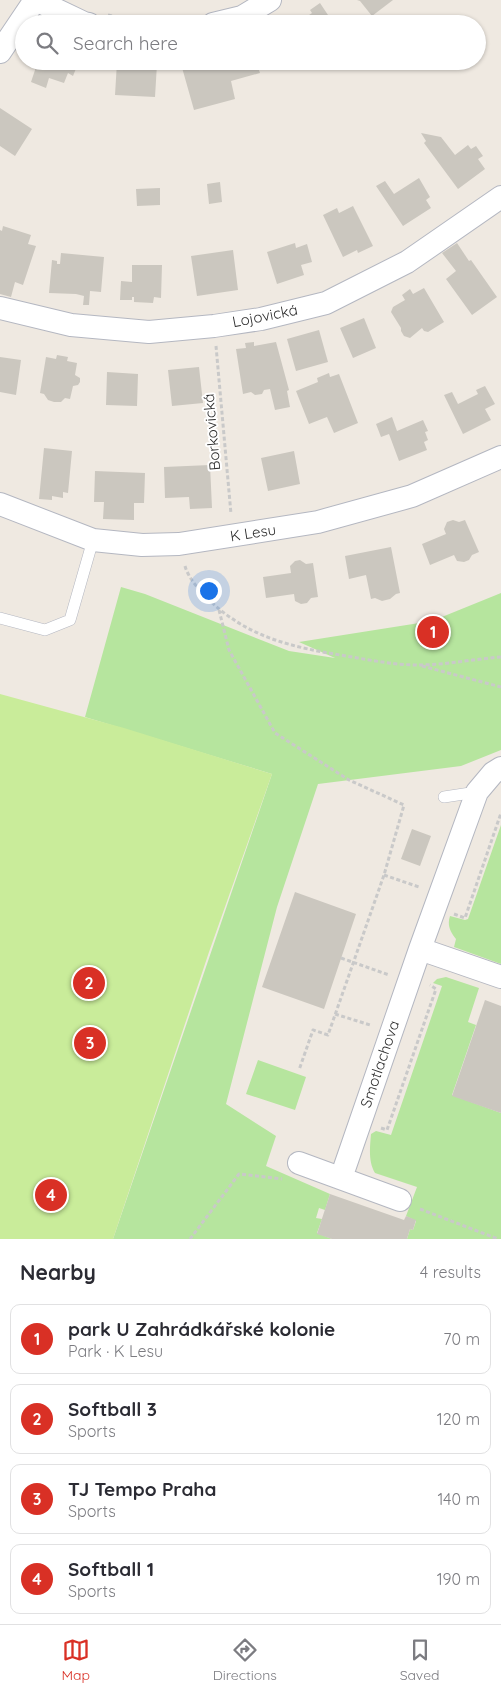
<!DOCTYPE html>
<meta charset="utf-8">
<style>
:root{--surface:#fff;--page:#f2f2f3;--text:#2b2b33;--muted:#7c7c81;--line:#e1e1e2;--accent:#d93025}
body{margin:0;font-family:Quicksand,sans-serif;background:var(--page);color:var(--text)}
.you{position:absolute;left:208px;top:590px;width:18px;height:18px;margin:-12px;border:4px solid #fff;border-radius:50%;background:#1a73e8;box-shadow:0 0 0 8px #1a73e833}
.badge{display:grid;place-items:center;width:32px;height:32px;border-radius:50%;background:var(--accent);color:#fff;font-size:16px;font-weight:700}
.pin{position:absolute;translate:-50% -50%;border:2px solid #fff;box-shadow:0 1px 5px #0006}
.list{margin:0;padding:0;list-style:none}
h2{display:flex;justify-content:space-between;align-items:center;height:65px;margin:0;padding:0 20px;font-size:21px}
h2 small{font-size:16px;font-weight:400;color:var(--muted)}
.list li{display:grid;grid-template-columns:32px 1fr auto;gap:15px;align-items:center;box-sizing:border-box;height:70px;margin:0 10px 10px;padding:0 10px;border:1px solid var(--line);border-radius:10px}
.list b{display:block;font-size:19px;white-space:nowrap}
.list p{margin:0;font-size:16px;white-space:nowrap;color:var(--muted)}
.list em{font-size:16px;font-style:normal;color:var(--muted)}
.icon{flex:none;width:28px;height:28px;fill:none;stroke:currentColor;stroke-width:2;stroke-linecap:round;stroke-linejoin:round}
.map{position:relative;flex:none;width:501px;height:1239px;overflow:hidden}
.search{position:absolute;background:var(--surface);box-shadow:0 1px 4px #0004;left:15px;right:15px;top:15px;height:55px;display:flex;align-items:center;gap:12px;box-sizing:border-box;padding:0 18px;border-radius:28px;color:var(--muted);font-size:19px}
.sheet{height:385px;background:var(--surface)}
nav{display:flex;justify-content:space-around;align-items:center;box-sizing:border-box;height:70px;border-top:1px solid var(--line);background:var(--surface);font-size:14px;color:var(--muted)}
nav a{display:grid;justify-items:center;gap:2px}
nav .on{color:var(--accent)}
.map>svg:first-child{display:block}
.green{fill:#b6e59e}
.pitch{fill:#c9ec9a}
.building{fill:#cbc7bf}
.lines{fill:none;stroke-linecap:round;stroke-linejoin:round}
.lane-casing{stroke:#b4b7c1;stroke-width:12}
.street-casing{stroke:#b4b7c1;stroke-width:24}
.path{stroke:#c9c9c9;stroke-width:3;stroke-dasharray:4 2.5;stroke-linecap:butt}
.lane{stroke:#fff;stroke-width:11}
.street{stroke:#fff;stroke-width:22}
.labels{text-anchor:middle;stroke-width:4;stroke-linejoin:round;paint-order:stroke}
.street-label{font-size:15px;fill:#2e2e2e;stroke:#fff}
</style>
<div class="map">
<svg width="501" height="1239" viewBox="0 0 501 1239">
<rect width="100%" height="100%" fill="#efe9e1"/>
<path class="green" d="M 121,587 L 145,594 L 289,651 L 335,658 L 299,642 L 432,621 L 501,593 L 501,750 L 461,766 L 318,784 L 277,907 L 226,1104 L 276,1136 L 266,1166 L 330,1194 L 325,1210 L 319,1208 L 316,1218 L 322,1219 L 317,1233 L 332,1239 L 113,1239 L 272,774 L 85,717 Z
M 501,825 L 501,964 L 454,947 L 456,939 C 450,932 447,925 450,916 L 465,920 L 468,919 Z
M 446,977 L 479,988 L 468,1022 L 476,1025 L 452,1095 L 501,1113 L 501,1239 L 407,1239 L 410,1229 L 413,1230 L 416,1221 L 406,1216 L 417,1187 L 375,1173 C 368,1161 370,1147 371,1134 L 376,1131 L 391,1135 L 442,986 L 433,983 L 437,979 Z
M 258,1060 L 306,1077 L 295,1110 L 246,1094 Z"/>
<path class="pitch" d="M 0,694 L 124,728 L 272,774 L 209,952 L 113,1239 L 0,1239 Z"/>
<path class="building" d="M 357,0 L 393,0 L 372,16 L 360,1 Z
M 320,3 L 334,24 L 296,24 L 312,13 L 310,10 Z
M 38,61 L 79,61 L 73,76 L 68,73 L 64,83 L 49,78 L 46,88 L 31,82 Z
M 131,61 L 145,61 L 144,64 L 157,64 L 155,97 L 115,95 L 117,62 L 131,63 Z
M 190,61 L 256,61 L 260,73 L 231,81 L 235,99 L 194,110 L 181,64 Z
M 0,108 L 32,129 L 15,156 L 0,146 Z
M 421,133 L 441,137 L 455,155 L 468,145 L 471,149 L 476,146 L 483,156 L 478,159 L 485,169 L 458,189 L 424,143 L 426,141 Z
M 419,178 L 430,197 L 426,200 L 431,208 L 403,226 L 376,186 L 385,181 L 394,194 Z
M 220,182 L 222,202 L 209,204 L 207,184 Z
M 160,188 L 160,205 L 137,206 L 136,189 Z
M 353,206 L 373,246 L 358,253 L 357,250 L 343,257 L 323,215 L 337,208 L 339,213 Z
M 3,226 L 31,235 L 28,244 L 36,246 L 23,285 L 15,282 L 11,297 L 0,294 L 0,230 L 2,231 Z
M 295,243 L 296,248 L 307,244 L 312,262 L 301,265 L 304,275 L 277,284 L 267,252 Z
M 457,243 L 469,261 L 471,260 L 497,297 L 472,315 L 446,279 L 456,271 L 442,253 Z
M 233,250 L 238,290 L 197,296 L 191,256 Z
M 61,253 L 104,257 L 101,292 L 90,291 L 89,305 L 83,305 L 84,296 L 76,294 L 49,293 L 52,260 L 57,261 L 57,264 L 60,264 Z
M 132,265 L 162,265 L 161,298 L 154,297 L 153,303 L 134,302 L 134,297 L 132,297 L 132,300 L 120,300 L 121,281 L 132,282 Z
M 424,288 L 444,322 L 428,332 L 424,331 L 422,328 L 410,338 L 404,336 L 401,331 L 401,328 L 391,312 L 393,307 L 405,300 L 402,295 L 410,289 L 413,294 Z
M 364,318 L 376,348 L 353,358 L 340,328 Z
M 319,330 L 328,362 L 296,371 L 287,339 Z
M 254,342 L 254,346 L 276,342 L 289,390 L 287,391 L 290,407 L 275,410 L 270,389 L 264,390 L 262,394 L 255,395 L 251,392 L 243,394 L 236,349 L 246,348 L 245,343 Z
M 57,355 L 68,357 L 67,361 L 77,363 L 75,375 L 80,378 L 80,382 L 78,385 L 73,386 L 70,399 L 65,398 L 61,402 L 54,402 L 48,400 L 44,394 L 40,393 L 46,357 L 56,359 Z
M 0,357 L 21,360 L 16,395 L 0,392 Z
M 199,367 L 203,403 L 172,406 L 168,370 Z
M 107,372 L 138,374 L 137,406 L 106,405 Z
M 329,373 L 330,377 L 339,374 L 358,423 L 334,433 L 327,417 L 309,424 L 296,391 L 318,382 L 317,378 Z
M 485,386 L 495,404 L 485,409 L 491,420 L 463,434 L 444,395 L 452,392 L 458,404 L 478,394 L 476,390 Z
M 392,417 L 397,431 L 423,420 L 428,431 L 425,432 L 428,440 L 424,442 L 427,450 L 399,461 L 389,434 L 381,437 L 376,424 Z
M 44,448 L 72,451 L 68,493 L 63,492 L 63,498 L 52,496 L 52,500 L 39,499 Z
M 294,451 L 300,484 L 268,491 L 261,458 Z
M 210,465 L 212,508 L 190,509 L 189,497 L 165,498 L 164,467 Z
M 95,471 L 145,473 L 144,503 L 134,503 L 134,520 L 103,519 L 104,502 L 94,502 Z
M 453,520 L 459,522 L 465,520 L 479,552 L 472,555 L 469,560 L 464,562 L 457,561 L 454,555 L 430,565 L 422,544 L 446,534 L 444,529 L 447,522 Z
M 391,547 L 400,593 L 396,594 L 390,599 L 382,601 L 375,598 L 371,599 L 366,575 L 349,579 L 345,556 Z
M 300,560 L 306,564 L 313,563 L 318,597 L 311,598 L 307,603 L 301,604 L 295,601 L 294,594 L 266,598 L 263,577 L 291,573 L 290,566 L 295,561 Z
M 412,829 L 431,836 L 420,866 L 401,859 Z
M 295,892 L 356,914 L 324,1009 L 262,987 Z
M 485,1000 L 501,1006 L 501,1113 L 452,1096 Z
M 330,1194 L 404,1220 L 406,1216 L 416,1220 L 413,1230 L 410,1229 L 407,1239 L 332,1239 L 317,1234 Z"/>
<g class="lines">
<g class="lane-casing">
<path id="lane" d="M 0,618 L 45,630 L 70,620 L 93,540
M 444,797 L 477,792"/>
</g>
<g class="street-casing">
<path id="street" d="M 36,0 L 84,23 L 89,24
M 213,24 L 242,17 L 270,0
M 0,52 L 35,0
M 0,308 L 71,325 L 149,332 L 214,326 L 261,319 L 326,303 L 407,262 L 501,197
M 0,504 L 93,540 L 142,545 L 179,544 L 318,522 L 412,496 L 501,457
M 420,949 L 501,977
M 299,1163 L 400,1200
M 341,1178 L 420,949 L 477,792 L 493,773 L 501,768"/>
</g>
<path class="path" d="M 108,15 L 131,21 L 193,18
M 216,346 L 231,514
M 185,566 C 188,577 198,589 206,597 C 247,638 292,647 346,656 C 370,660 394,665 418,665 C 445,665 474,659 501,657
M 219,610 L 229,650 L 275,733 L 349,780 L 404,805 L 384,875 L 328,1035 L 313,1030 L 299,1070
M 422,666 L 501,687
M 384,875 L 419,887
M 454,914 L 465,918 L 501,813
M 341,958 L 389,975
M 335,1014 L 370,1025
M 381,1128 L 387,1130 L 436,989 L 430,985
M 420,1209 L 498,1239
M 190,1239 L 239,1174 L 282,1179"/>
<use href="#lane" class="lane"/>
<use href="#street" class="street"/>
</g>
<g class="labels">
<g class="street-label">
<text transform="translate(265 316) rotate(-11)" y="5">Lojovická</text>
<text transform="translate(212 432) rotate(-95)" y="5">Borkovická</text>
<text transform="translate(253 533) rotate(-9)" y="5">K Lesu</text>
<text transform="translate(380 1064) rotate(-71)" y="5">Smotlachova</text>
</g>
</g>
</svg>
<div class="you"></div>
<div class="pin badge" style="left:433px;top:632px">1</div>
<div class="pin badge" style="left:89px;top:983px">2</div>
<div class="pin badge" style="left:90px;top:1043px">3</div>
<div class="pin badge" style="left:51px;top:1195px">4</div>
<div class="search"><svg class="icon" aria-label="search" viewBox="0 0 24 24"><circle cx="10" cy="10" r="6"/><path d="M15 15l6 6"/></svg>Search here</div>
</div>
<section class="sheet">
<h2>Nearby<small>4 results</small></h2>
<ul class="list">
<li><span class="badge">1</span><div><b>park U Zahrádkářské kolonie</b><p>Park · K Lesu</p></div><em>70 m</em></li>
<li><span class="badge">2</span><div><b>Softball 3</b><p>Sports</p></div><em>120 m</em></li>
<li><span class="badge">3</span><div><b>TJ Tempo Praha</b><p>Sports</p></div><em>140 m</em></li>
<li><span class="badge">4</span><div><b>Softball 1</b><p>Sports</p></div><em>190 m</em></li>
</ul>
</section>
<nav>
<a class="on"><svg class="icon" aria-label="map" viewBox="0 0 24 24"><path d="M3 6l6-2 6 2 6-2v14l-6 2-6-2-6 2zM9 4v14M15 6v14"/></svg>Map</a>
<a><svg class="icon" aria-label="directions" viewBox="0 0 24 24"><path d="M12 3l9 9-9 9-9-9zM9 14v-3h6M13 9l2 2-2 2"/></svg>Directions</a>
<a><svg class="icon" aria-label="saved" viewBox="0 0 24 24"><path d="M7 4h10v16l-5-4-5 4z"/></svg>Saved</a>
</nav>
